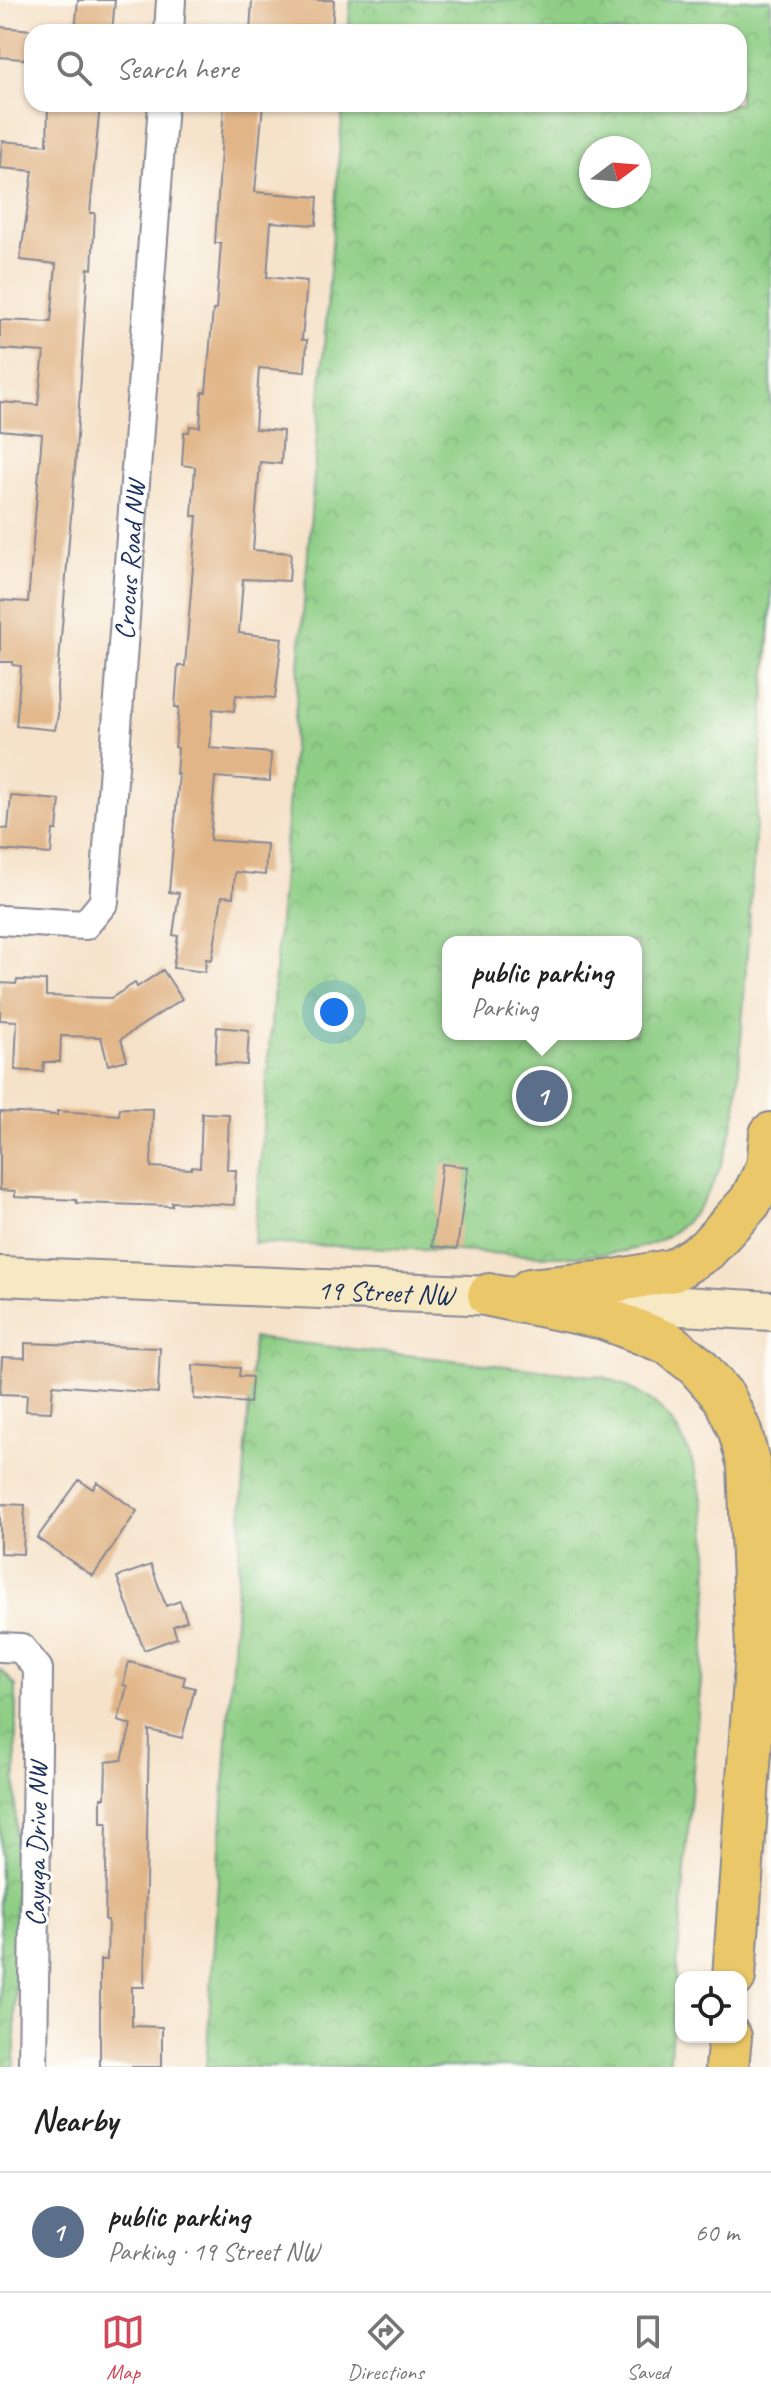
<!DOCTYPE html>
<meta charset="utf-8">
<style>
:root{--surface:#fff;--page:#f2f2f2;--text:#222;--muted:#767676;--line:#e0e0e0;--accent:#d1495b}
body{margin:0;font-family:Caveat,sans-serif;background:var(--page);color:var(--text)}
.controls{position:absolute;right:24px;bottom:24px;display:grid;overflow:hidden;border-radius:16px;box-shadow:0 2px 6px #0004}
.controls button{width:72px;height:72px;display:grid;place-items:center;padding:0;border:0;border-bottom:2px solid var(--line);background:var(--surface);color:var(--text);font:40px sans-serif}
.compass{position:absolute;left:579px;top:136px;width:72px;height:72px;border-radius:50%;background:var(--surface);box-shadow:0 2px 6px #0004;rotate:74deg}
.you{position:absolute;left:334px;top:1012px;width:28px;height:28px;margin:-20px;border:6px solid #fff;border-radius:50%;background:#1a73e8;box-shadow:0 0 0 12px #1a73e833}
.badge{display:grid;place-items:center;width:52px;height:52px;border-radius:50%;background:var(--accent);color:#fff;font-size:26px;font-weight:700}
.pin{position:absolute;translate:-50% -50%;border:4px solid #fff;box-shadow:0 2px 8px #0006}
.popup{position:absolute;left:442px;top:936px;width:200px;height:104px;box-sizing:border-box;display:grid;place-content:center;border-radius:16px;background:var(--surface);filter:drop-shadow(0 2px 6px #0005);font-size:26px;white-space:nowrap;color:var(--muted)}
.popup b{font-size:30px;color:var(--text)}
.popup::after{content:'';position:absolute;left:50%;top:100%;margin-left:-16px;border:16px solid transparent;border-top-color:var(--surface)}
.list{margin:0;padding:0;list-style:none}
h2{display:flex;justify-content:space-between;align-items:center;height:104px;margin:0;padding:0 32px;font-size:34px}
h2 small{font-size:26px;font-weight:400;color:var(--muted)}
.list li{display:grid;grid-template-columns:52px 1fr auto;gap:24px;align-items:center;box-sizing:border-box;height:120px;padding:0 32px;border-top:2px solid var(--line)}
.list b{display:block;font-size:30px;white-space:nowrap}
.list p{margin:0;font-size:26px;white-space:nowrap;color:var(--muted)}
.list em{font-size:26px;font-style:normal;color:var(--muted)}
.icon{flex:none;width:44px;height:44px;fill:none;stroke:currentColor;stroke-width:2;stroke-linecap:round;stroke-linejoin:round}
.map{position:relative;flex:none;width:771px;height:2067px;overflow:hidden}
.search{position:absolute;background:var(--surface);box-shadow:0 2px 6px #0004;left:24px;right:24px;top:24px;height:88px;display:flex;align-items:center;gap:20px;box-sizing:border-box;padding:0 28px;border-radius:24px;color:var(--muted);font-size:30px}
.sheet{height:224px;background:var(--surface)}
nav{display:flex;justify-content:space-around;align-items:center;box-sizing:border-box;height:112px;border-top:2px solid var(--line);background:var(--surface);font-size:22px;color:var(--muted)}
nav a{display:grid;justify-items:center;gap:4px}
nav .on{color:var(--accent)}
.map>svg:first-child{display:block}
.park{fill:url(#park-crowns);stroke:#547e72;stroke-width:2;fill-rule:evenodd}
.building{fill:#e1b587}
.lines{fill:none;stroke-linecap:round;stroke-linejoin:round}
.street-casing{stroke:#888894;stroke-width:32}
.secondary-casing{stroke:#888894;stroke-width:42}
.primary-casing{stroke:#888894;stroke-width:46}
.street{stroke:#fff;stroke-width:28}
.secondary{stroke:#f7e9c3;stroke-width:38}
.primary{stroke:#eac769;stroke-width:42}
.labels{text-anchor:middle;stroke-width:6;stroke-linejoin:round;paint-order:stroke}
.street-label{font-size:28px;fill:#1b2f5e;stroke:#fdfcf7}
</style>
<div class="map">
<svg width="771" height="2067" viewBox="0 0 771 2067">
<defs>
<pattern id="park-crowns" width="20" height="18" patternUnits="userSpaceOnUse" patternTransform="scale(2)"><rect width="20" height="18" fill="#8ece85"/><path d="M2 6a3 3 0 1 1 6 0M12 15a3 3 0 1 1 6 0" fill="none" stroke="#7ab175"/></pattern>
</defs>
<rect width="100%" height="100%" fill="#fdfcf7"/>
<filter id="ink" filterUnits="userSpaceOnUse"><feTurbulence type="fractalNoise" baseFrequency=".0125" numOctaves="2"/><feDisplacementMap in="SourceGraphic" scale="16" xChannelSelector="R" yChannelSelector="G"/><feConvolveMatrix kernelMatrix="1 2 1 2 8 2 1 2 1" color-interpolation-filters="sRGB"/></filter>
<filter id="wash" filterUnits="userSpaceOnUse"><feTurbulence type="fractalNoise" baseFrequency=".006" numOctaves="4" result="noise"/><feDisplacementMap in="SourceGraphic" scale="32" xChannelSelector="R" yChannelSelector="G"/><feGaussianBlur stdDeviation="1.8" result="paint"/><feColorMatrix in="noise" values="0 0 0 0 0 0 0 0 0 0 0 0 0 0 0 0 0 1.4 0 .05"/><feComposite in="paint" operator="in"/></filter>
<g filter="url(#wash)">
<rect width="100%" height="100%" fill="#f5e2c9"/>
<path class="park" d="M 351,0 L 771,0 L 771,607 L 736,1112 C 726,1157 712,1205 672,1233 C 622,1269 504,1253 443,1250 C 380,1248 317,1245 254,1243 L 343,104 L 739,104 L 739,32 L 348,32 ZM 591,148 L 639,148 L 639,196 L 591,196 ZM 448,942 L 636,942 L 636,1034 L 448,1034 Z
M 253,1338 L 604,1377 C 652,1395 678,1417 694,1467 C 721,1551 703,1647 696,1733 C 687,1845 678,1956 669,2067 L 206,2067 Z
M 0,1669 L 16,1686 L 15,2067 L 0,2067 Z"/>
<g id="blocks">
<path class="building" d="M 78,0 L 115,0 L 112,32 L 75,32 Z
M 252,0 L 334,0 L 332,32 L 250,32 Z
M 0,27 L 32,30 L 32,60 L 0,57 Z
M 48,104 L 100,104 L 90,213 L 95,213 L 92,269 L 88,268 L 75,467 L 57,687 L 58,715 L 55,730 L 16,726 L 21,666 L 13,665 L 13,662 L 0,662 L 0,600 L 28,602 L 42,434 L 0,430 L 0,402 L 38,405 L 44,352 L 0,349 L 0,320 L 51,322 L 56,264 L 20,260 L 33,171 L 0,168 L 0,166 L 2,141 L 47,145 Z
M 224,104 L 263,104 L 255,192 L 318,197 L 316,225 L 271,222 L 267,277 L 307,281 L 302,340 L 307,340 L 305,372 L 259,368 L 255,429 L 283,431 L 281,464 L 260,462 L 253,550 L 291,553 L 289,581 L 243,579 L 239,633 L 282,638 L 275,698 L 236,695 L 234,711 L 213,709 L 210,748 L 271,753 L 270,781 L 215,777 L 210,840 L 267,844 L 265,875 L 235,872 L 233,897 L 222,896 L 212,960 L 206,959 L 205,972 L 173,968 L 178,936 L 173,935 L 179,893 L 169,892 L 179,774 L 176,774 L 178,748 L 175,747 L 179,707 L 175,707 L 178,666 L 185,666 L 197,516 L 192,516 L 195,467 L 182,465 L 184,432 L 189,432 L 190,426 L 200,427 L 202,392 L 206,392 L 213,310 L 216,310 L 221,243 L 215,243 Z
M 11,796 L 60,800 L 57,830 L 53,830 L 51,854 L 0,850 L 0,828 L 8,829 Z
M 163,970 L 182,999 L 121,1039 L 127,1060 L 108,1065 L 101,1037 L 61,1036 L 60,1062 L 44,1062 L 43,1072 L 15,1070 L 17,1021 L 0,1020 L 0,983 L 16,984 L 17,980 L 46,981 L 46,996 L 111,998 L 135,983 L 137,987 Z
M 217,1027 L 249,1030 L 247,1065 L 215,1063 Z
M 120,1108 L 153,1109 L 151,1167 L 191,1169 L 192,1166 L 200,1167 L 202,1113 L 229,1114 L 227,1170 L 236,1170 L 234,1205 L 172,1202 L 172,1206 L 77,1203 L 76,1200 L 15,1197 L 15,1191 L 0,1190 L 0,1112 L 57,1115 L 57,1111 L 119,1115 Z
M 442,1164 L 468,1167 L 457,1249 L 432,1246 Z
M 25,1343 L 160,1348 L 158,1393 L 53,1385 L 51,1412 L 26,1411 L 27,1395 L 0,1394 L 2,1357 L 25,1358 Z
M 193,1365 L 240,1368 L 239,1376 L 252,1377 L 250,1403 L 194,1399 Z
M 79,1480 L 93,1489 L 97,1482 L 137,1511 L 93,1576 L 37,1538 Z
M 0,1504 L 25,1505 L 23,1554 L 0,1553 Z
M 151,1565 L 166,1606 L 180,1601 L 187,1621 L 173,1626 L 177,1638 L 144,1650 L 117,1577 Z
M 129,1662 L 185,1677 L 183,1685 L 195,1688 L 182,1738 L 149,1730 L 144,1987 L 132,1987 L 132,2026 L 162,2027 L 162,2067 L 100,2067 L 100,1960 L 107,1960 L 108,1920 L 105,1920 L 107,1823 L 101,1823 L 101,1798 L 105,1798 L 106,1762 L 122,1760 L 131,1725 L 118,1721 L 127,1686 L 123,1685 Z"/>
</g>
</g>
<g filter="url(#ink)">
<use href="#blocks" fill-opacity="0" stroke="#888894" stroke-width="2"/>
<g class="lines">
<g class="street-casing">
<g id="street">
<path d="M 169,32 L 171,0"/>
<path id="s1" d="M 0,920 L 85,925 L 104,902 L 163,104"/>
<path d="M 0,1647 L 21,1648 L 38,1669 L 33,2067"/>
</g>
</g>
<g class="secondary-casing">
<g id="secondary">
<path id="s2" d="M 0,1276 L 521,1297"/>
<path d="M 574,1300 L 771,1311"/>
</g>
</g>
<g class="primary-casing">
<path id="primary" d="M 530,1290 L 609,1282 L 674,1270 L 706,1250 L 750,1202 L 768,1167 L 771,1134
M 489,1295 L 604,1318 L 668,1343 L 697,1366 L 724,1397 L 740,1431 L 749,1466 L 757,1649
M 734,1977 L 759,1623
M 727,2067 L 730,2037"/>
</g>
<use href="#street" class="street"/>
<use href="#secondary" class="secondary"/>
<use href="#primary" class="primary"/>
</g>
</g>
<g class="labels">
<g class="street-label">
<text dy="10" stroke="none"><textPath href="#s1" startOffset="458">Crocus Road NW</textPath></text>
<text dy="10" stroke="none"><textPath href="#s2" startOffset="386">19 Street NW</textPath></text>
<text transform="translate(36 1844) rotate(-89)" y="10">Cayuga Drive NW</text>
</g>
</g>
</svg>
<div class="controls">
<button><svg class="icon" aria-label="locate" viewBox="0 0 24 24"><circle cx="12" cy="12" r="6"/><path d="M12 2v4M12 18v4M2 12h4M18 12h4"/></svg></button>
</div>
<svg class="compass" viewBox="-18 -18 36 36"><path d="M0-13l5 13h-10z" fill="#e53935"/><path d="M0 13l5-13h-10z" fill="#767676"/></svg>
<div class="you"></div>
<div class="pin badge" style="left:542px;top:1096px;background:#5c6f8a">1</div>
<div class="popup"><b>public parking</b>Parking</div>
<div class="search"><svg class="icon" aria-label="search" viewBox="0 0 24 24"><circle cx="10" cy="10" r="6"/><path d="M15 15l6 6"/></svg>Search here</div>
</div>
<section class="sheet">
<h2>Nearby<small></small></h2>
<ul class="list">
<li><span class="badge" style="background:#5c6f8a">1</span><div><b>public parking</b><p>Parking · 19 Street NW</p></div><em>60 m</em></li>
</ul>
</section>
<nav>
<a class="on"><svg class="icon" aria-label="map" viewBox="0 0 24 24"><path d="M3 6l6-2 6 2 6-2v14l-6 2-6-2-6 2zM9 4v14M15 6v14"/></svg>Map</a>
<a><svg class="icon" aria-label="directions" viewBox="0 0 24 24"><path d="M12 3l9 9-9 9-9-9zM9 14v-3h6M13 9l2 2-2 2"/></svg>Directions</a>
<a><svg class="icon" aria-label="saved" viewBox="0 0 24 24"><path d="M7 4h10v16l-5-4-5 4z"/></svg>Saved</a>
</nav>
